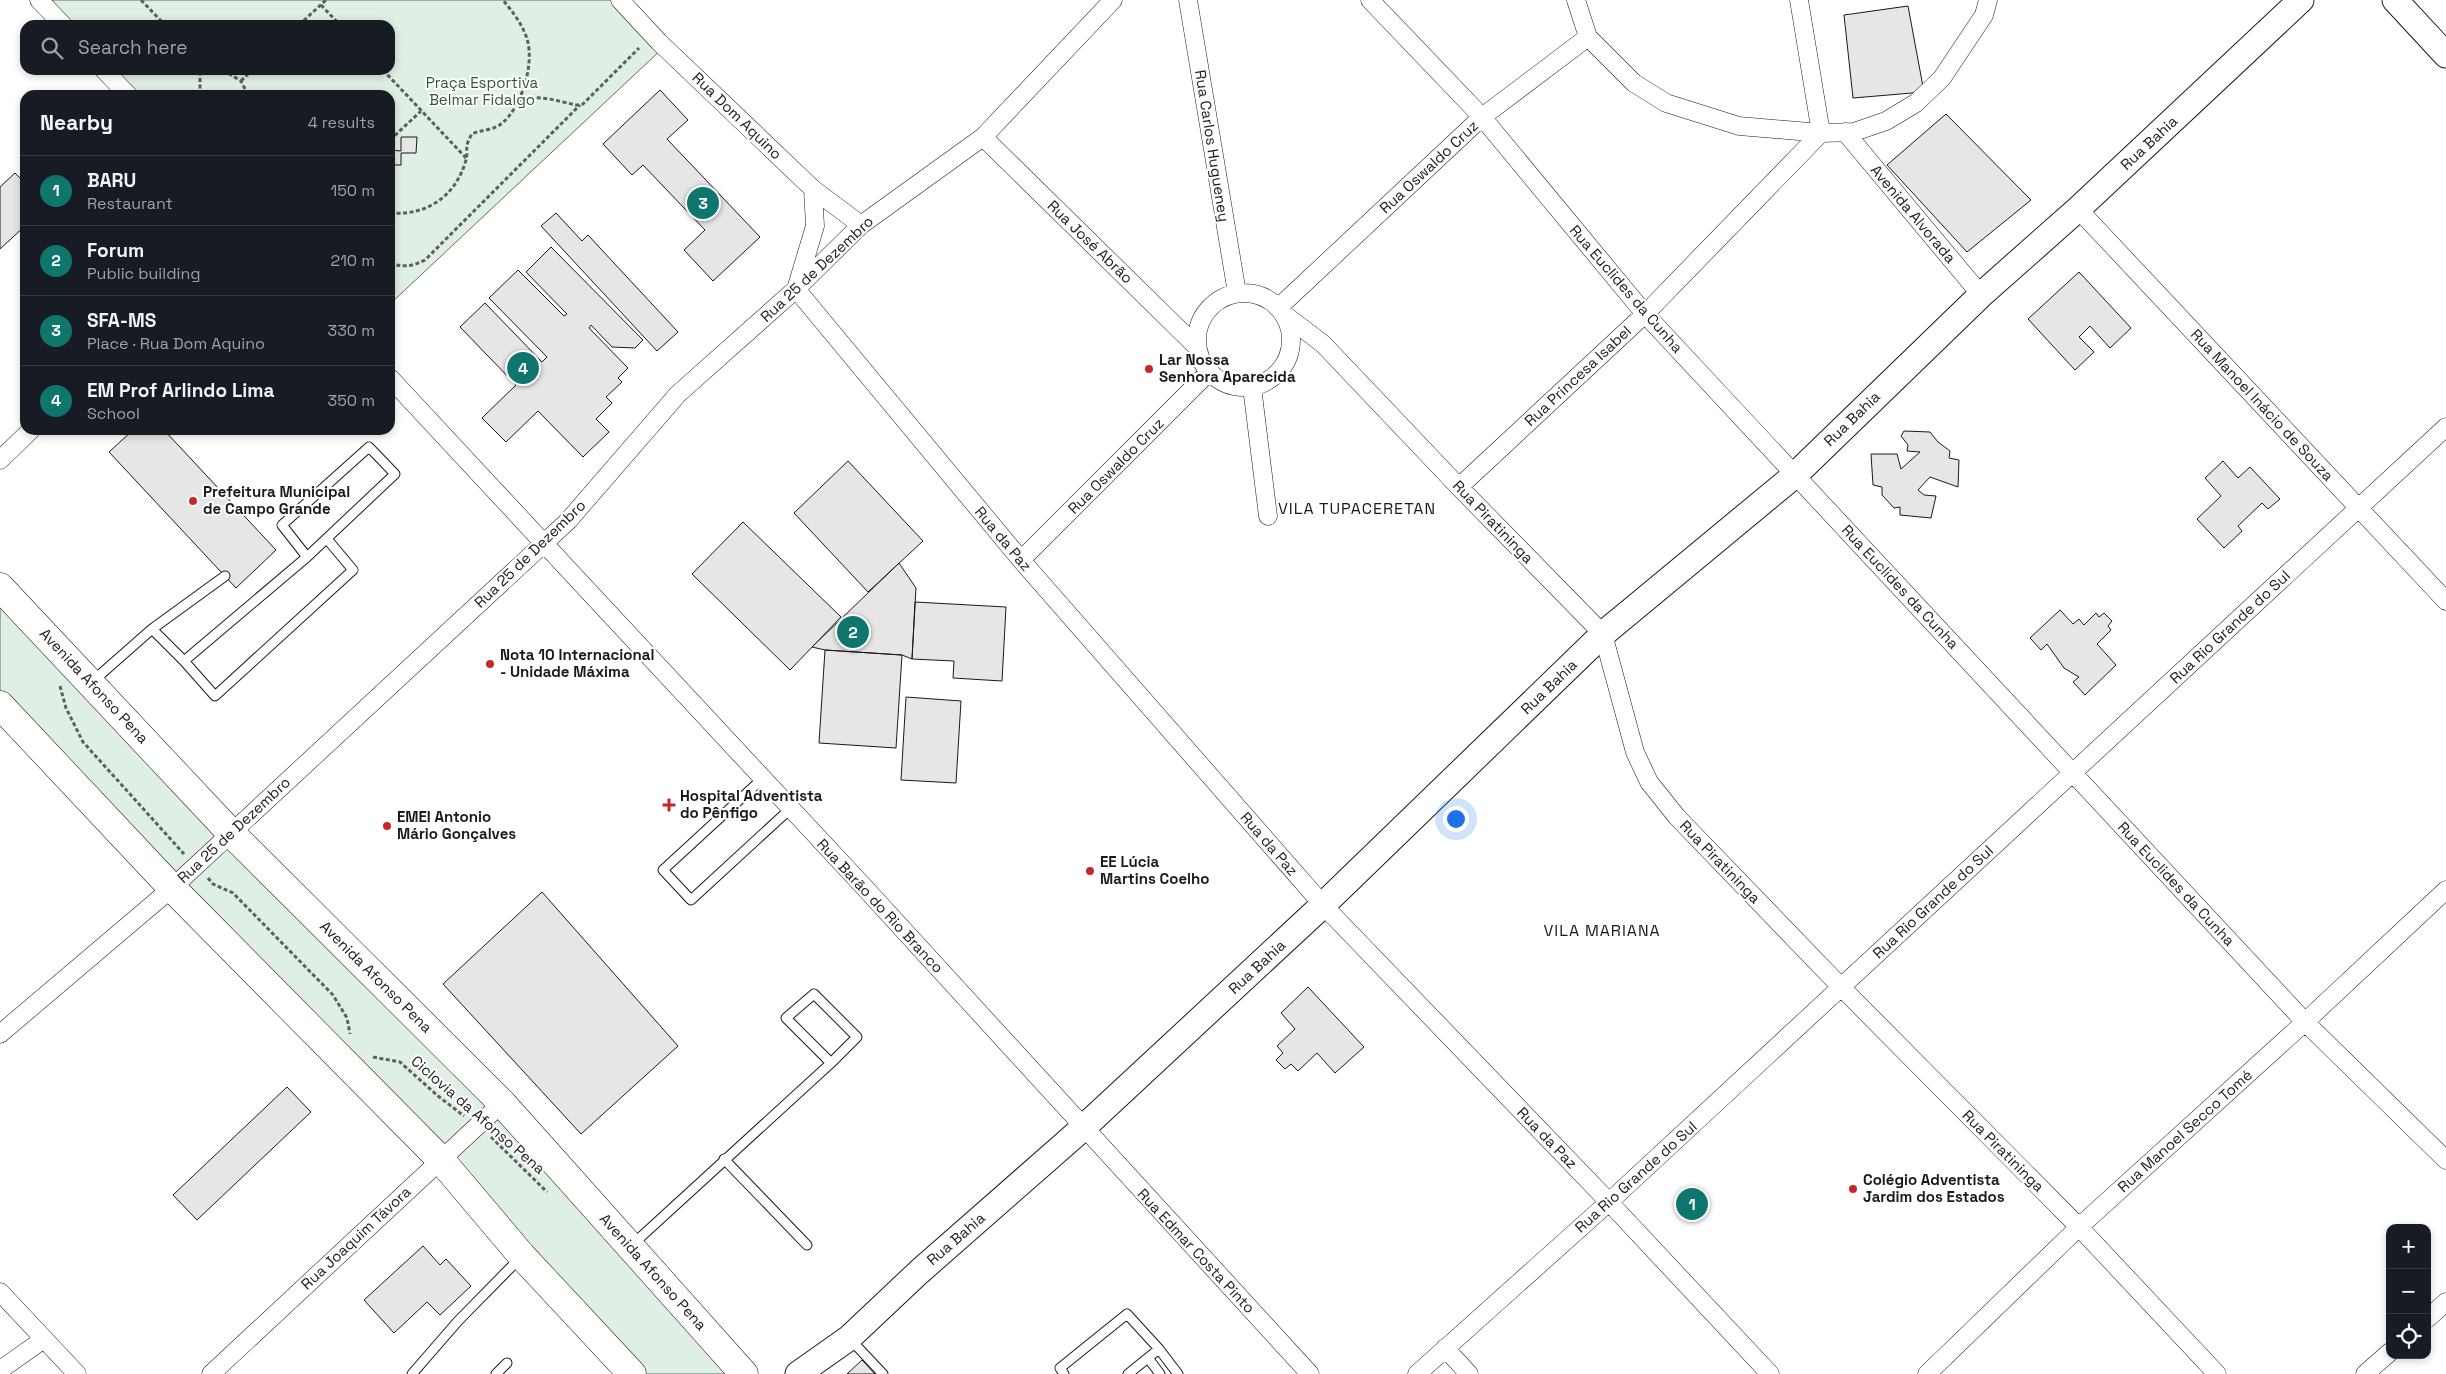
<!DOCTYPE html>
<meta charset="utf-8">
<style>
:root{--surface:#171b24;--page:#242831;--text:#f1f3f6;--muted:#9ea1a6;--line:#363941;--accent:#0f766e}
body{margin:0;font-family:"Space Grotesk",sans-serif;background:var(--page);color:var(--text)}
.controls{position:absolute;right:15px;bottom:15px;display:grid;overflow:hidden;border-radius:10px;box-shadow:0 2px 8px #0003}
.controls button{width:45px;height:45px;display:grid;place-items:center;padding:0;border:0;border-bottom:1px solid var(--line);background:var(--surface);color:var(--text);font:25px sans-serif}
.you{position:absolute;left:1455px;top:818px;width:18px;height:18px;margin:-12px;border:4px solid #fff;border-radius:50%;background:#1a73e8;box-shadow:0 0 0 8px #1a73e833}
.badge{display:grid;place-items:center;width:32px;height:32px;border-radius:50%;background:var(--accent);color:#fff;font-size:16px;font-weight:700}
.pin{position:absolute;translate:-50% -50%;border:2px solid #fff;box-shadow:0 1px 5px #0006}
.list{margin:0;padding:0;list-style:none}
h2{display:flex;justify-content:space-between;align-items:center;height:65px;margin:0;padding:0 20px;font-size:21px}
h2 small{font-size:16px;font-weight:400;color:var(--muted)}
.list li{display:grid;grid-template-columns:32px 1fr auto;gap:15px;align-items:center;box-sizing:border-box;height:70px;padding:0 20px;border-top:1px solid var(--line)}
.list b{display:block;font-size:19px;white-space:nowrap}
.list p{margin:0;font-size:16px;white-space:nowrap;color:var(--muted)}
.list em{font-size:16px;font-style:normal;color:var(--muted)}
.icon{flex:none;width:28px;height:28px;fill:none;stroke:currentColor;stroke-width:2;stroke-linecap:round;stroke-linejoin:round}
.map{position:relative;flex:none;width:2446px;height:1374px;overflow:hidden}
.search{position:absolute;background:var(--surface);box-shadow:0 2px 8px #0003;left:20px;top:20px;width:375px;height:55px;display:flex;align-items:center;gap:12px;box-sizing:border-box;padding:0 18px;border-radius:15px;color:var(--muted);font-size:19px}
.panel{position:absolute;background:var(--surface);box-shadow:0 2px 8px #0003;left:20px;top:90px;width:375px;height:345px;border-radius:15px}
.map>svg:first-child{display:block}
.green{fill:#e0efe3;stroke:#6a6a6a}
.building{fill:#e6e6e6;stroke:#1a1a1a}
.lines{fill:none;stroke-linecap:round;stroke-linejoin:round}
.lane-casing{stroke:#1a1a1a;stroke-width:11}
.street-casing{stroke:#1a1a1a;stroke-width:19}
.secondary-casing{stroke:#1a1a1a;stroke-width:27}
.primary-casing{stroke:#1a1a1a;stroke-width:29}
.path{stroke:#5f5f5f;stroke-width:3;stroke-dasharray:4 2.5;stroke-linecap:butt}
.lane{stroke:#fff;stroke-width:9}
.street{stroke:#fff;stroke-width:18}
.secondary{stroke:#fff;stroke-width:25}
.primary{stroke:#fff;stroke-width:28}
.poi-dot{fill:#c62828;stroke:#fff;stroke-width:2}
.labels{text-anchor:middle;stroke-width:4;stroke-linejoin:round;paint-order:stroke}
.park-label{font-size:15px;fill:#2b5a34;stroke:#fff}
.street-label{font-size:15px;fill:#1a1a1a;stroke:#fff}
.poi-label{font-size:15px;font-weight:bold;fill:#1a1a1a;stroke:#fff;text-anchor:start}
.neighbourhood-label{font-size:16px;letter-spacing:1px;fill:#1a1a1a;stroke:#fff}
</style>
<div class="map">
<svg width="2446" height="1374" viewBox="0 0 2446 1374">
<rect width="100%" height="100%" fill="#fff"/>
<path class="green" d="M 39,0 L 620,0 L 664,47 L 390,304 L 390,95 L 128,95 L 104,70 L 390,70 L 390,25 L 63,25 Z
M 0,588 L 744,1374 L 632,1374 L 0,705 Z"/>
<path class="building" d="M 1908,6 L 1924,92 L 1853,98 L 1844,15 Z
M 660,90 L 688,120 L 667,139 L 760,237 L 713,281 L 684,250 L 705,230 L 643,165 L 632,175 L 603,144 Z
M 1946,114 L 2031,200 L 1967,252 L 1887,165 Z
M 401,137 L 417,137 L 416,153 L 401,153 L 401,165 L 390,165 L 390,150 L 401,151 Z
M 15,173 L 25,183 L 25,226 L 0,249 L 0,187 Z
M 556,213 L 582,241 L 588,235 L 678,332 L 657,351 L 541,226 Z
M 551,247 L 643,340 L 635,348 L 612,347 L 591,325 L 589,328 L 628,368 L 618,378 L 622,382 L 606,397 L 612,403 L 596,419 L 609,432 L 583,457 L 538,411 L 506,442 L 482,418 L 516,385 L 460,327 L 485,303 L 542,362 L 547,357 L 489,298 L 518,270 L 564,316 L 567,314 L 526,272 Z
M 2079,272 L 2131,328 L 2110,348 L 2090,326 L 2079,337 L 2094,352 L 2075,370 L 2028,319 Z
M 133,430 L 164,430 L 276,550 L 236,588 L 109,452 Z
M 1904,431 L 1930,432 L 1938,442 L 1950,451 L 1949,458 L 1959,460 L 1958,487 L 1930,477 L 1918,490 L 1924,495 L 1936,496 L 1931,518 L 1900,515 L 1900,507 L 1894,508 L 1882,495 L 1882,487 L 1873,485 L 1871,454 L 1897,454 L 1901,469 L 1920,452 L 1907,451 L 1908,445 L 1901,436 Z
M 848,461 L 923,541 L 868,592 L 794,513 Z
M 2223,461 L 2238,478 L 2250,467 L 2280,499 L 2268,509 L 2262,503 L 2238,526 L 2242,531 L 2224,548 L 2197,519 L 2221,496 L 2205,478 Z
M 743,522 L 841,617 L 790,670 L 692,574 Z
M 899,563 L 916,588 L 912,659 L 902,655 L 825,650 L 812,647 Z
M 915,602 L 1006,607 L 1002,681 L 953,678 L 954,661 L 912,659 Z
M 2060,610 L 2073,624 L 2079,619 L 2084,625 L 2096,613 L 2099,617 L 2104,613 L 2112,621 L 2108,626 L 2111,630 L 2097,644 L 2116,665 L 2085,695 L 2073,682 L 2079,677 L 2064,668 L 2047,644 L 2041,650 L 2030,638 Z
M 825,650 L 902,655 L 896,748 L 819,743 Z
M 906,697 L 961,701 L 956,783 L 901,780 Z
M 542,892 L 678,1046 L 581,1134 L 443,984 Z
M 1308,987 L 1364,1047 L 1335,1073 L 1317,1053 L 1298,1071 L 1291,1064 L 1285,1069 L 1276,1060 L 1283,1053 L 1277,1046 L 1295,1029 L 1281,1013 Z
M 287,1087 L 311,1112 L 197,1220 L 173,1195 Z
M 423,1246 L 440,1265 L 446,1259 L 471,1286 L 440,1315 L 427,1302 L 394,1333 L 364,1300 Z
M 862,1360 L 875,1374 L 847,1374 Z"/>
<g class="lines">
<g class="lane-casing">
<path id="lane" d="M 307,557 L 282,525 L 369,447 L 395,474 L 307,557 L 184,661 L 215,696 L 353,570 L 327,539
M 152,629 L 184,661
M 93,681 L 152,629 L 225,576
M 762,779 L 663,870 L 691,900 L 790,809
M 814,994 L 857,1037 L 831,1063 L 786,1018 Z
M 724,1159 L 807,1245
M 632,1245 L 831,1063
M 851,1340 L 883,1374
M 1148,1358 L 1160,1374
M 412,1374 L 458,1321 L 520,1258
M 496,1374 L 507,1363
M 1064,1374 L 1060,1368 L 1127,1314 L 1159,1349
M 1128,1374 L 1159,1349 L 1178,1374"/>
</g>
<g class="street-casing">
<path id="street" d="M 39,0 L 63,25
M 620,0 L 659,42 L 813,189 L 861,225
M 1188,0 L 1237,293
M 1370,0 L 1482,117 L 1645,314 L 2305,1022 L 2446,1160
M 1576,0 L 1588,37 L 1634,83 L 1666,103 L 1739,126 L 1821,133 L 1854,132 L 1886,121 L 1916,103 L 1942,78 L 1984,15 L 1988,0
M 104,70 L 128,95
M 1845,132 L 1981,295
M 983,137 L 1197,347
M 2078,209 L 2446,601
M 797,286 L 815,226 L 813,189
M 796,289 L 1021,560 L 1323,905 L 1609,1202 L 1770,1374
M1197 340a47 47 0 1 1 94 0a47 47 0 1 1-94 0Z
M 1278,308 L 1482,117 L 1588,37
M 1285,315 L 1323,344 L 1459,487 L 1603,634 L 1635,752 L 1649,782 L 1677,817 L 1841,987 L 2079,1227 L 2217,1374
M 390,378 L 865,888 L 1310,1374
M 1252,387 L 1268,516
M 0,460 L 31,430
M 1459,487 L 1645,314 L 1821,133 L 1799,0
M 1021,560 L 1210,371
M 0,1034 L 172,888 L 568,521 L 678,394 L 796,289 L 861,225 L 983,137 L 1113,0
M 0,1292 L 77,1374
M 2427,1319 L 2446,1302
M 1445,1348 L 1469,1374
M 0,1370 L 44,1339
M 211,1374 L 502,1103
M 1417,1374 L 1609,1202 L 2446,427
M 1927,1374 L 2079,1227 L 2305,1022 L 2446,890
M 2365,1374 L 2390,1352"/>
</g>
<g class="secondary-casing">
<path id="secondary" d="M 2395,0 L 2446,55
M 798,1374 L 849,1338 L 919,1272 L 1083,1128 L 1323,905 L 1603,634 L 1795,475 L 1981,295 L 2078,209 L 2301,0"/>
</g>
<g class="primary-casing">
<path id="primary" d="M 0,587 L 231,833 L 502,1103 L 744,1374
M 0,705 L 172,888 L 440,1159 L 522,1256 L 632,1374"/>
</g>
<path class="path" d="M 141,0 L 165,25
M 321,5 L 340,25
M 299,25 L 326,0
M 223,70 L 241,81 L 248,95
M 383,70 L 467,159
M 241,81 L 252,70
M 200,95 L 200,70
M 518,102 C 534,92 559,102 577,105 L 583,104 L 639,48
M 390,140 L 421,111
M 390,213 C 427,216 456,196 466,160 C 469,148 463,149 472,134 C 480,130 494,130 501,124 C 521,109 535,64 527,39 C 523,25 512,11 503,0
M 390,263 C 403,268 413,266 425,260 L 580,105
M 60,686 L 66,708 L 83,742 L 184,854
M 208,878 L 213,884 L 233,893 L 333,995 L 347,1018 L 350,1034
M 373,1057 L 400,1062 L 438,1096 L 464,1116
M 491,1137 L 547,1192"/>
<use href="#lane" class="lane"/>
<use href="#street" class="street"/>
<use href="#secondary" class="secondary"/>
<use href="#primary" class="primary"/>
</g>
<g class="poi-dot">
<circle cx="1149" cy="369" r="5"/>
<circle cx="193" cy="501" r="5"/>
<circle cx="490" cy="664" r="5"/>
<path d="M666.5 797.5h5v5h5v5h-5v5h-5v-5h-5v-5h5z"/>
<circle cx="387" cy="826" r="5"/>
<circle cx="1090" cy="871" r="5"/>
<circle cx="1853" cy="1189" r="5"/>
</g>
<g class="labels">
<g class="park-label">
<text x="482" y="88">Praça Esportiva<tspan x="482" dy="17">Belmar Fidalgo</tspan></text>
</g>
<g class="street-label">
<text transform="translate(737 116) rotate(44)" y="5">Rua Dom Aquino</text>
<text transform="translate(2149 143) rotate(-43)" y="5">Rua Bahia</text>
<text transform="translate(1212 146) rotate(81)" y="5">Rua Carlos Hugueney</text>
<text transform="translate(1429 167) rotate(-43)" y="5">Rua Oswaldo Cruz</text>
<text transform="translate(1913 214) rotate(50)" y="5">Avenida Alvorada</text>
<text transform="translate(1090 242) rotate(44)" y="5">Rua José Abrão</text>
<text transform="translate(817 269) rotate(-43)" y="5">Rua 25 de Dezembro</text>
<text transform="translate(1626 289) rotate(49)" y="5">Rua Euclides da Cunha</text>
<text transform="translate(1578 376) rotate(-43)" y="5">Rua Princesa Isabel</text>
<text transform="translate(2262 405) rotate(47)" y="5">Rua Manoel Inácio de Souza</text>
<text transform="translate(1852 419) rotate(-44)" y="5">Rua Bahia</text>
<text transform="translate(1116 466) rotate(-45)" y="5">Rua Oswaldo Cruz</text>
<text transform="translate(1493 522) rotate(46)" y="5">Rua Piratininga</text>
<text transform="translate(1003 539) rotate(50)" y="5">Rua da Paz</text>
<text transform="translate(530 554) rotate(-44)" y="5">Rua 25 de Dezembro</text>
<text transform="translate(1900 587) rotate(47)" y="5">Rua Euclides da Cunha</text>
<text transform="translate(2230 627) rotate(-43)" y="5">Rua Rio Grande do Sul</text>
<text transform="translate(94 686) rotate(47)" y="5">Avenida Afonso Pena</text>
<text transform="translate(1549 687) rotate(-44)" y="5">Rua Bahia</text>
<text transform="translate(234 830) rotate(-43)" y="5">Rua 25 de Dezembro</text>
<text transform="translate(1269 844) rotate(49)" y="5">Rua da Paz</text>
<text transform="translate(1720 862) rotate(46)" y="5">Rua Piratininga</text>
<text transform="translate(2176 884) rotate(47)" y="5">Rua Euclides da Cunha</text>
<text transform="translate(1933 902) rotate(-43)" y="5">Rua Rio Grande do Sul</text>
<text transform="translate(880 906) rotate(47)" y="5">Rua Barão do Rio Branco</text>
<text transform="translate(1257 967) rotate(-43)" y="5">Rua Bahia</text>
<text transform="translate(376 977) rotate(45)" y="5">Avenida Afonso Pena</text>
<text transform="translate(478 1115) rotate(41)" y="5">Ciclovia da Afonso Pena</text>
<text transform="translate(2185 1131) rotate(-42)" y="5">Rua Manoel Secco Tomé</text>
<text transform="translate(1547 1138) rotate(46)" y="5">Rua da Paz</text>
<text transform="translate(2003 1151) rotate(45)" y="5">Rua Piratininga</text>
<text transform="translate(1636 1177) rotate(-42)" y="5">Rua Rio Grande do Sul</text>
<text transform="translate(356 1238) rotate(-43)" y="5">Rua Joaquim Távora</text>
<text transform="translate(956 1239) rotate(-41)" y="5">Rua Bahia</text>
<text transform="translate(1196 1251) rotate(47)" y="5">Rua Edmar Costa Pinto</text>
<text transform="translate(653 1272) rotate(48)" y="5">Avenida Afonso Pena</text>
</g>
<g class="poi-label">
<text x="1159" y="365">Lar Nossa<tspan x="1159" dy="17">Senhora Aparecida</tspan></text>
<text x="203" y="497">Prefeitura Municipal<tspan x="203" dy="17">de Campo Grande</tspan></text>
<text x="500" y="660">Nota 10 Internacional<tspan x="500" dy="17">- Unidade Máxima</tspan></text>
<text x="680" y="801">Hospital Adventista<tspan x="680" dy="17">do Pênfigo</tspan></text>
<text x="397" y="822">EMEI Antonio<tspan x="397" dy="17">Mário Gonçalves</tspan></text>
<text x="1100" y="867">EE Lúcia<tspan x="1100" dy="17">Martins Coelho</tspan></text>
<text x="1863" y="1185">Colégio Adventista<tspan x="1863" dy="17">Jardim dos Estados</tspan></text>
</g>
<g class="neighbourhood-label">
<text x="1357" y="514">VILA TUPACERETAN</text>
<text x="1602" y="936">VILA MARIANA</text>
</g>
</g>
</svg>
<div class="controls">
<button>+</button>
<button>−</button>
<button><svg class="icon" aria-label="locate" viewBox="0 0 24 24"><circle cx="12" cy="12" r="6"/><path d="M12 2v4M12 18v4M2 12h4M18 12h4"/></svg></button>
</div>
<div class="you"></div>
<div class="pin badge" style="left:1692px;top:1204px">1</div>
<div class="pin badge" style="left:853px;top:632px">2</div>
<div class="pin badge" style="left:703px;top:203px">3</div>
<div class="pin badge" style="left:523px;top:368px">4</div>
<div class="search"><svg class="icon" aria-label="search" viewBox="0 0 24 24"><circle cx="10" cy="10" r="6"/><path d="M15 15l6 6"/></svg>Search here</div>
<section class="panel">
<h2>Nearby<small>4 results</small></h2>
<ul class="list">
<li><span class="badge">1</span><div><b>BARU</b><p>Restaurant</p></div><em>150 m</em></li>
<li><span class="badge">2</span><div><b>Forum</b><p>Public building</p></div><em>210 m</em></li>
<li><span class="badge">3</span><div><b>SFA-MS</b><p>Place · Rua Dom Aquino</p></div><em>330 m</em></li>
<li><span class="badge">4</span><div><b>EM Prof Arlindo Lima</b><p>School</p></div><em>350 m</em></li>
</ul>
</section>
</div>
